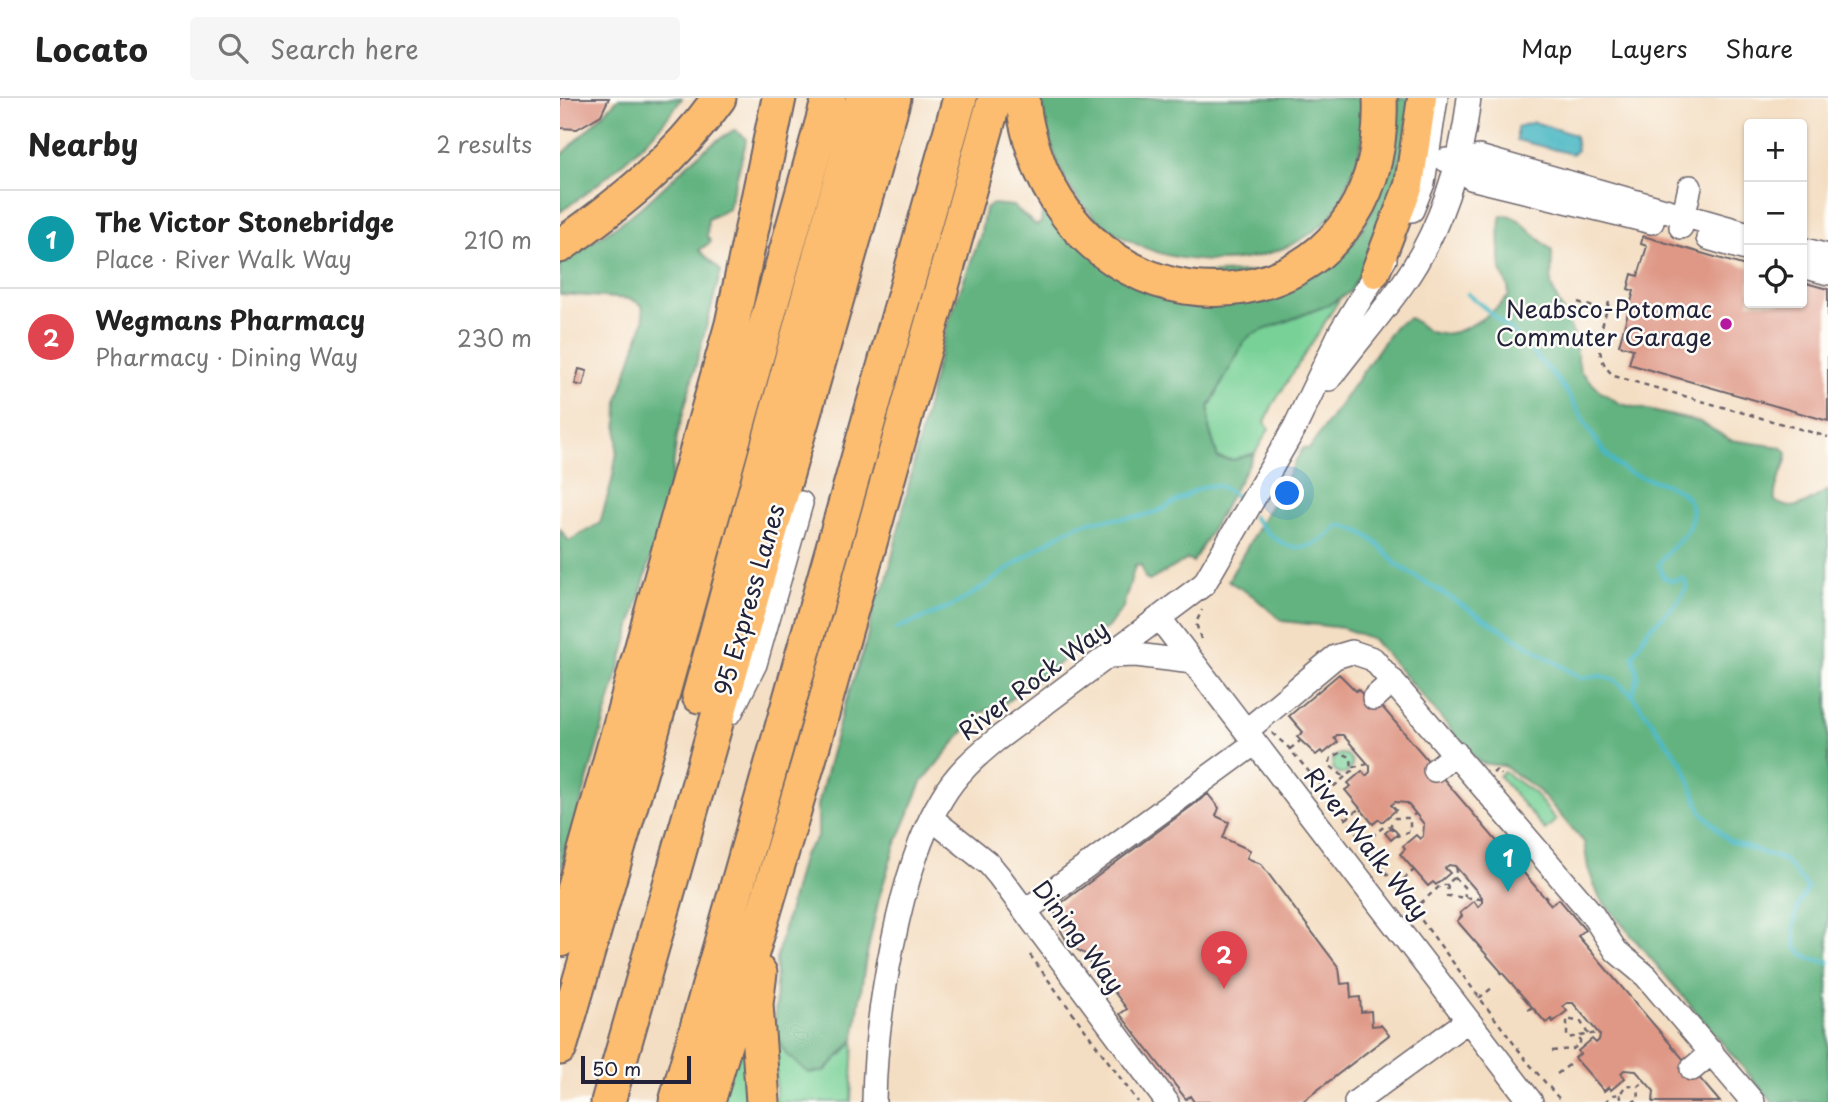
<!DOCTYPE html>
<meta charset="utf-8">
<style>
:root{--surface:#fff;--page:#f6f6f6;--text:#222;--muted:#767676;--line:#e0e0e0;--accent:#b45309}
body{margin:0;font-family:"Playpen Sans",sans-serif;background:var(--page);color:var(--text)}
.controls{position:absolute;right:21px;top:21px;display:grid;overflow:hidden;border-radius:7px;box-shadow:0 2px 5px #0004}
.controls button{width:63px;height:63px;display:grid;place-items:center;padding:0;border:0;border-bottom:2px solid var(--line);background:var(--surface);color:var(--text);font:35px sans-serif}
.scale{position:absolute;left:21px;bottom:18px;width:110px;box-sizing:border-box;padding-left:7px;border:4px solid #22223b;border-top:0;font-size:19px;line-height:24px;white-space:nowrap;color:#22223b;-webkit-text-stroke:5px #fdfcf7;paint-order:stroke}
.you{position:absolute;left:728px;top:396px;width:24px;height:24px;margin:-18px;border:5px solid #fff;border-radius:50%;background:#1a73e8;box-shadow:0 0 0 10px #1a73e833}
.badge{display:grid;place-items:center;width:46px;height:46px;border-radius:50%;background:var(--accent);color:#fff;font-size:23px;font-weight:700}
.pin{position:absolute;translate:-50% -58px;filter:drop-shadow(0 2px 4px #0008)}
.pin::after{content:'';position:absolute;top:37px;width:24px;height:21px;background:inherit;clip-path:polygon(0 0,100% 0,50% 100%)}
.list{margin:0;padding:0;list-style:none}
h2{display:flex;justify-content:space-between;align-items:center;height:91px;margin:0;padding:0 28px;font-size:30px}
h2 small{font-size:23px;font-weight:400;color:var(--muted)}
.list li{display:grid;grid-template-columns:46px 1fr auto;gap:21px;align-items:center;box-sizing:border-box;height:98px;padding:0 28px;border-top:2px solid var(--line)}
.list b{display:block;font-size:26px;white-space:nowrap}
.list p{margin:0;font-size:23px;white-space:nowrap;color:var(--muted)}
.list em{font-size:23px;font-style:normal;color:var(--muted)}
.icon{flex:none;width:38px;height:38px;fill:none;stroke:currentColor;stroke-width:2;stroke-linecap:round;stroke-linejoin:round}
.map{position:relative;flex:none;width:1268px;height:1004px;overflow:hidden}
header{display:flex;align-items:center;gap:42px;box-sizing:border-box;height:98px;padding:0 35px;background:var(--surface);border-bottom:2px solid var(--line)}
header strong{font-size:33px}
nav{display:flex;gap:38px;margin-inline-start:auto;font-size:24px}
.search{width:490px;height:63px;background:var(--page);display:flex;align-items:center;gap:18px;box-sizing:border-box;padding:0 24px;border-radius:7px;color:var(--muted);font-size:26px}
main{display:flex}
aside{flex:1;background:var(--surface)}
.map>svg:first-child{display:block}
.green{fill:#78d197;stroke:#4d7a69;stroke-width:2}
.forest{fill:#62b380;stroke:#426a5e;stroke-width:2}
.water{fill:#49b7c3;stroke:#366c7f;stroke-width:2}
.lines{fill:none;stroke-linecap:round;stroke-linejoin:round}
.stream{stroke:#49b7c3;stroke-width:4.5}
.building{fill:#df9886}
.minor-casing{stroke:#6c646b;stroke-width:26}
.major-casing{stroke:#6c646b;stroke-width:32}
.highway-casing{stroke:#6c646b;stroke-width:37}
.path{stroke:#6c646b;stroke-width:2.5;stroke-dasharray:5 5;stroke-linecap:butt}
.minor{stroke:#fff;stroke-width:23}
.major{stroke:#fcbd6f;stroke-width:28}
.highway{stroke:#fcbd6f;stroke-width:33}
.poi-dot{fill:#b5179e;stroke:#fdfcf7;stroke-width:2.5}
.labels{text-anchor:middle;stroke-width:5;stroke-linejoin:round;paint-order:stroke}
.poi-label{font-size:24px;fill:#22223b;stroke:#fdfcf7;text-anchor:end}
.street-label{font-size:24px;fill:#22223b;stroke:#fdfcf7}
</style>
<header>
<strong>Locato</strong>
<div class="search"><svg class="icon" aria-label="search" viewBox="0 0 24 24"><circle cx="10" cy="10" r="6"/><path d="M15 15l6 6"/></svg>Search here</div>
<nav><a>Map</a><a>Layers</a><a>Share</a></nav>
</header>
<main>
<aside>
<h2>Nearby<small>2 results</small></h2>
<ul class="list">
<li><span class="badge" style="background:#0f9aa8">1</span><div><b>The Victor Stonebridge</b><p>Place · River Walk Way</p></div><em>210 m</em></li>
<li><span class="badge" style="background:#e0444e">2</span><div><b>Wegmans Pharmacy</b><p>Pharmacy · Dining Way</p></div><em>230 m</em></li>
</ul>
</aside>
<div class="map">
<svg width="1268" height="1004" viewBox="0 0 1268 1004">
<rect width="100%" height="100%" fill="#fdfcf7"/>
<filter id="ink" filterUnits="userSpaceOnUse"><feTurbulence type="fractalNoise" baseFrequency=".0143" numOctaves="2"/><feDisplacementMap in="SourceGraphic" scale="14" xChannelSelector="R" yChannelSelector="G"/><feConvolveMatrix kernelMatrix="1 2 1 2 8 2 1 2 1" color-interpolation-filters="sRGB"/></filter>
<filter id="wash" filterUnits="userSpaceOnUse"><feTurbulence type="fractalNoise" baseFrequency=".00686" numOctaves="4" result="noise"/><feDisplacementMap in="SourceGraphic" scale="28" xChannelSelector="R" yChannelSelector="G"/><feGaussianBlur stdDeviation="1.57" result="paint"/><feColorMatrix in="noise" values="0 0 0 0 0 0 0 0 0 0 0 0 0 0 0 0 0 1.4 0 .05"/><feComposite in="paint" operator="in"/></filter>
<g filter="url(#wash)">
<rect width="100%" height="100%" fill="#f4dec3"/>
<path class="green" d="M 782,197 L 712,308 L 705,324 L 709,331 L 695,355 L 673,362 L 658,360 L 649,330 L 649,309 L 684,244 L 690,237 L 768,207 Z
M772 666a10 10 0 1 1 20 0a10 10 0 1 1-20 0Z
M 944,674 L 974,695 L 996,722 L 985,732 L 939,678 Z
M 188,895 L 193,1004 L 158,1004 Z
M 215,937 L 227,957 L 249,975 L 282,957 L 294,942 L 291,1004 L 216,1004 Z"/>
<path class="forest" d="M 59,0 L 122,0 C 94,42 42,85 0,114 L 0,59 Z
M 481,0 L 801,0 C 802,12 805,26 803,37 C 799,62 781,111 761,128 C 687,188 556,169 508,86 C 492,58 486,31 481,0 Z
M 838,0 L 852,0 L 830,122 L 790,194 L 768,207 L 691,237 L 684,244 L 649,309 L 649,330 L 658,360 L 673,362 L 695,355 L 633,464 L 628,461 L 589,483 L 585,480 L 581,467 L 575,468 L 563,509 L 548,529 L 445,605 L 418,616 L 362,684 L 335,748 L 319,800 L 305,865 L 294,942 L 265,973 L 249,975 L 227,957 L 215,937 L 216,861 L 243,757 L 258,739 L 258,707 L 282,614 L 305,548 L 315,504 L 326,486 L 374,277 L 388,225 L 420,139 L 425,111 L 433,106 L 453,108 L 476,127 L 481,125 L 482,115 L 486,113 L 561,178 L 758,172 C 812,151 838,54 838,0 Z
M 175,32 L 186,40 L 185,48 L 168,111 L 148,121 L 147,138 L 151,144 L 139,152 L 161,173 L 117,338 L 110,392 L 0,778 L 0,431 L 9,443 L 40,425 L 52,383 L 57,354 L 58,302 L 84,222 L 82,207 L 71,201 L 0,196 L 0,164 C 30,146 59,128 86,105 C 116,80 139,50 175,32 Z
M 948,117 L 959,122 L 992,153 L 991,188 L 1014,237 L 1020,273 L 1041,294 L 1061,306 L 1140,324 L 1171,342 L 1221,349 L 1227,354 C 1227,371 1213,384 1215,403 C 1235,417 1250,402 1268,392 L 1268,1004 L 1212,1004 L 1039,799 L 1028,770 L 1024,744 L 979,693 L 944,668 L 920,665 L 813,541 L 783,530 L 722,523 L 693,498 L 668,483 L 743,350 L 749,351 L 835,228 L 849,220 C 857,223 861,229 868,233 C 894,245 932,216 948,199 C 951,188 943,181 941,171 C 940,162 938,124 941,118 Z"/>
<path class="water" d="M 974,24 L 1015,37 L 1017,52 L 1012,56 L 957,42 L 957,29 Z"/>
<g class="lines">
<path class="stream" d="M 908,196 C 942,223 972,251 1000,285 C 1022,312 1033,351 1063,371 C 1081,384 1126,383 1131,409 C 1137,438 1107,448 1099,466 L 1103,479 L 1113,483 L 1123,480 L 1127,488 L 1118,504 L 1087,533 L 1073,558 L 1078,578 L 1072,597
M 693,419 C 721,452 744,463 778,428 C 802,428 823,449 837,467 L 1021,580 L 1040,578 L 1055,582 L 1072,597 L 1124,668 L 1141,713 L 1169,743 L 1224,762 L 1248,790 C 1234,811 1232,825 1236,850 L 1249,860 L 1268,864
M 336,531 C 362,520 390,511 414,495 C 447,474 476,448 512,430 C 538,417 570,424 596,414 C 631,400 650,367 683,406"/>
</g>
<g id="blocks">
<path class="building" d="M 0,0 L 49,0 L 41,17 L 17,31 L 0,30 Z
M 1083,138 L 1189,169 L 1189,205 L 1242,205 L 1242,184 L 1268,191 L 1268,323 L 1069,266 L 1073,251 L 1059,247 L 1074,193 L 1068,191 L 1072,176 L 1078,178 L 1087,148 L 1081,146 Z
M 19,271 L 27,273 L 23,288 L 15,286 Z
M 779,576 L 796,593 L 798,591 L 802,596 L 807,591 L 991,807 L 999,801 L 1025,832 L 1018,838 L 1160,1004 L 1093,1004 L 1094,993 L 1076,973 L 1064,972 L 1061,975 L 1065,980 L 1051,992 L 1049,989 L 1044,993 L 1015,960 L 1020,956 L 1018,953 L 1032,941 L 1036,945 L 1039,942 L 1040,937 L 1013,905 L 1007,905 L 1003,908 L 1007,913 L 993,924 L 991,921 L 986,925 L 897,823 L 902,818 L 900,815 L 914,803 L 918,809 L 922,805 L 922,799 L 895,768 L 889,767 L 885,770 L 890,775 L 876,787 L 873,784 L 868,788 L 840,756 L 845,751 L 843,748 L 856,737 L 860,741 L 863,738 L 864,726 L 847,705 L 835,704 L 831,707 L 836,712 L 822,724 L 819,721 L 813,726 L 785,692 L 791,688 L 788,685 L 802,673 L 806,678 L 810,674 L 810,668 L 783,637 L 777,637 L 774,640 L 778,644 L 763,656 L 761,653 L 756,657 L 737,639 L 743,634 L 729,618 Z
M 648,696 L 659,710 L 656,718 L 669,724 L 663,740 L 690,752 L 687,760 L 701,766 L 779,870 L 781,886 L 790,885 L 791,900 L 800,899 L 801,914 L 811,913 L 812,928 L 821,927 L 829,937 L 742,1004 L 634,1004 L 630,998 L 626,1001 L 560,916 L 567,911 L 540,875 L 537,877 L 525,856 L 509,847 L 501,833 L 500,822 L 492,812 Z
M 832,729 L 838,736 L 831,742 L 825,735 Z"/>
</g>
</g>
<g filter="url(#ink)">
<use href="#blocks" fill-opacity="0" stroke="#6c646b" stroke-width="2"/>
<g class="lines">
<g class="minor-casing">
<path id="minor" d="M 886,62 L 897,65 L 919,59 L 1189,136
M 897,65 L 911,80 L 1092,124
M 852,112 L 863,85 L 876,0
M 1121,129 L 1130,89
M 1148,140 L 1189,152
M 1242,151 L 1268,158
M 1242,168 L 1268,175
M 769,281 C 793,249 819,219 842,187 C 880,134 902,64 909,0
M 600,521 L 971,1004
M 549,558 L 576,557 L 633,564
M 814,600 L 833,583
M 171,614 L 195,566 L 241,405
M 686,633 L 775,559 L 792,554 L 813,561 L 1032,816 L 1056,853 L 1086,878 L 1193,1004
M 875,672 L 896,655
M 371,720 L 429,766 L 439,778 L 607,1004
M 465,813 L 695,645
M 1132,971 L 1152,954
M 314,1004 C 315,921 339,770 382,700 C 396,676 415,659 436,642 L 644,486 L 735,329 L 781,233 L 825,161
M 796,1004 L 907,923"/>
</g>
<g class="major-casing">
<path id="major" d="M 815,175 L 849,87 L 862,0"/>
</g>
<g class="highway-casing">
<path id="highway" d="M 463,0 C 464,25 472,49 481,72 C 562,257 829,223 820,0
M 0,148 C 61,105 116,61 159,0
M 139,598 L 303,0
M 0,842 L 172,226 L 219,0
M 200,875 L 196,906 L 203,1004
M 0,950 L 87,652 L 269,0
M 48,1004 L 334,0
M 116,1004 L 400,0
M 148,1004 L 249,662 L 435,0"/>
</g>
<path class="path" d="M 1018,204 L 1045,213
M 1049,204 C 1042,229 1030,257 1054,278 L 1268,339
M 641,541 L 636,525 L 642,512
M 712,635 L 728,649 L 762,689 L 966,962 L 1002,1004
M 730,651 L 740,643
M 793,669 L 808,666
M 933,675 L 937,672 L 941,677
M 766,695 L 792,673 L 791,659 L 780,655 L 771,660 L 769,667 L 783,678
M 786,721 L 800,710
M 830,728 L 837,738 L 850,733 L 850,720
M 804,745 L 822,730 L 830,728 L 835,720 L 850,720 L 855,716
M 897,770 L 894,779 L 904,789 L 905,799
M 894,780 L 888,785 L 887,798 L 922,801
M 836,788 L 854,772
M 985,800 L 987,798
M 853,812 L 881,787 L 888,787
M 470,857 L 578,1004
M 940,876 L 942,874
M 919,900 L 932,890
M 968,912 L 972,909
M 1028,936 L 1021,924 L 1007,921 L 1007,940 L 1038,935
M 992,953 L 1013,951 L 1020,946 L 1020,940
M 997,976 L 1013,964
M 1060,996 L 1062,1004
M 1045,1004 L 1053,997 L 1060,996 L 1066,987 L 1078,988 L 1085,983
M 1072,1004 L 1079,1001 L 1078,988"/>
<use href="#minor" class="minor"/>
<use href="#major" class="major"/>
<use href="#highway" class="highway"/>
</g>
</g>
<circle class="poi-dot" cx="1166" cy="226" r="7"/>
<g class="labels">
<g class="poi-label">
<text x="1152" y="220">Neabsco-Potomac<tspan x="1152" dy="28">Commuter Garage</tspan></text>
</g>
<g class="street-label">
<text transform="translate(190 502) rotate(-74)" y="8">95 Express Lanes</text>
<text transform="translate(474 583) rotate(-37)" y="8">River Rock Way</text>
<text transform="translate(806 746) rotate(52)" y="8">River Walk Way</text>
<text transform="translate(518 839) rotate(53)" y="8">Dining Way</text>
</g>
</g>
</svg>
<div class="controls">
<button>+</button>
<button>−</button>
<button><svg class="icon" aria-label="locate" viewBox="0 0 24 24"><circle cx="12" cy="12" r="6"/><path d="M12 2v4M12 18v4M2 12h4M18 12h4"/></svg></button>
</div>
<div class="scale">50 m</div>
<div class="you"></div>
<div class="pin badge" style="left:948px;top:794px;background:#0f9aa8">1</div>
<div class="pin badge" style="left:664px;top:891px;background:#e0444e">2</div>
</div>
</main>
